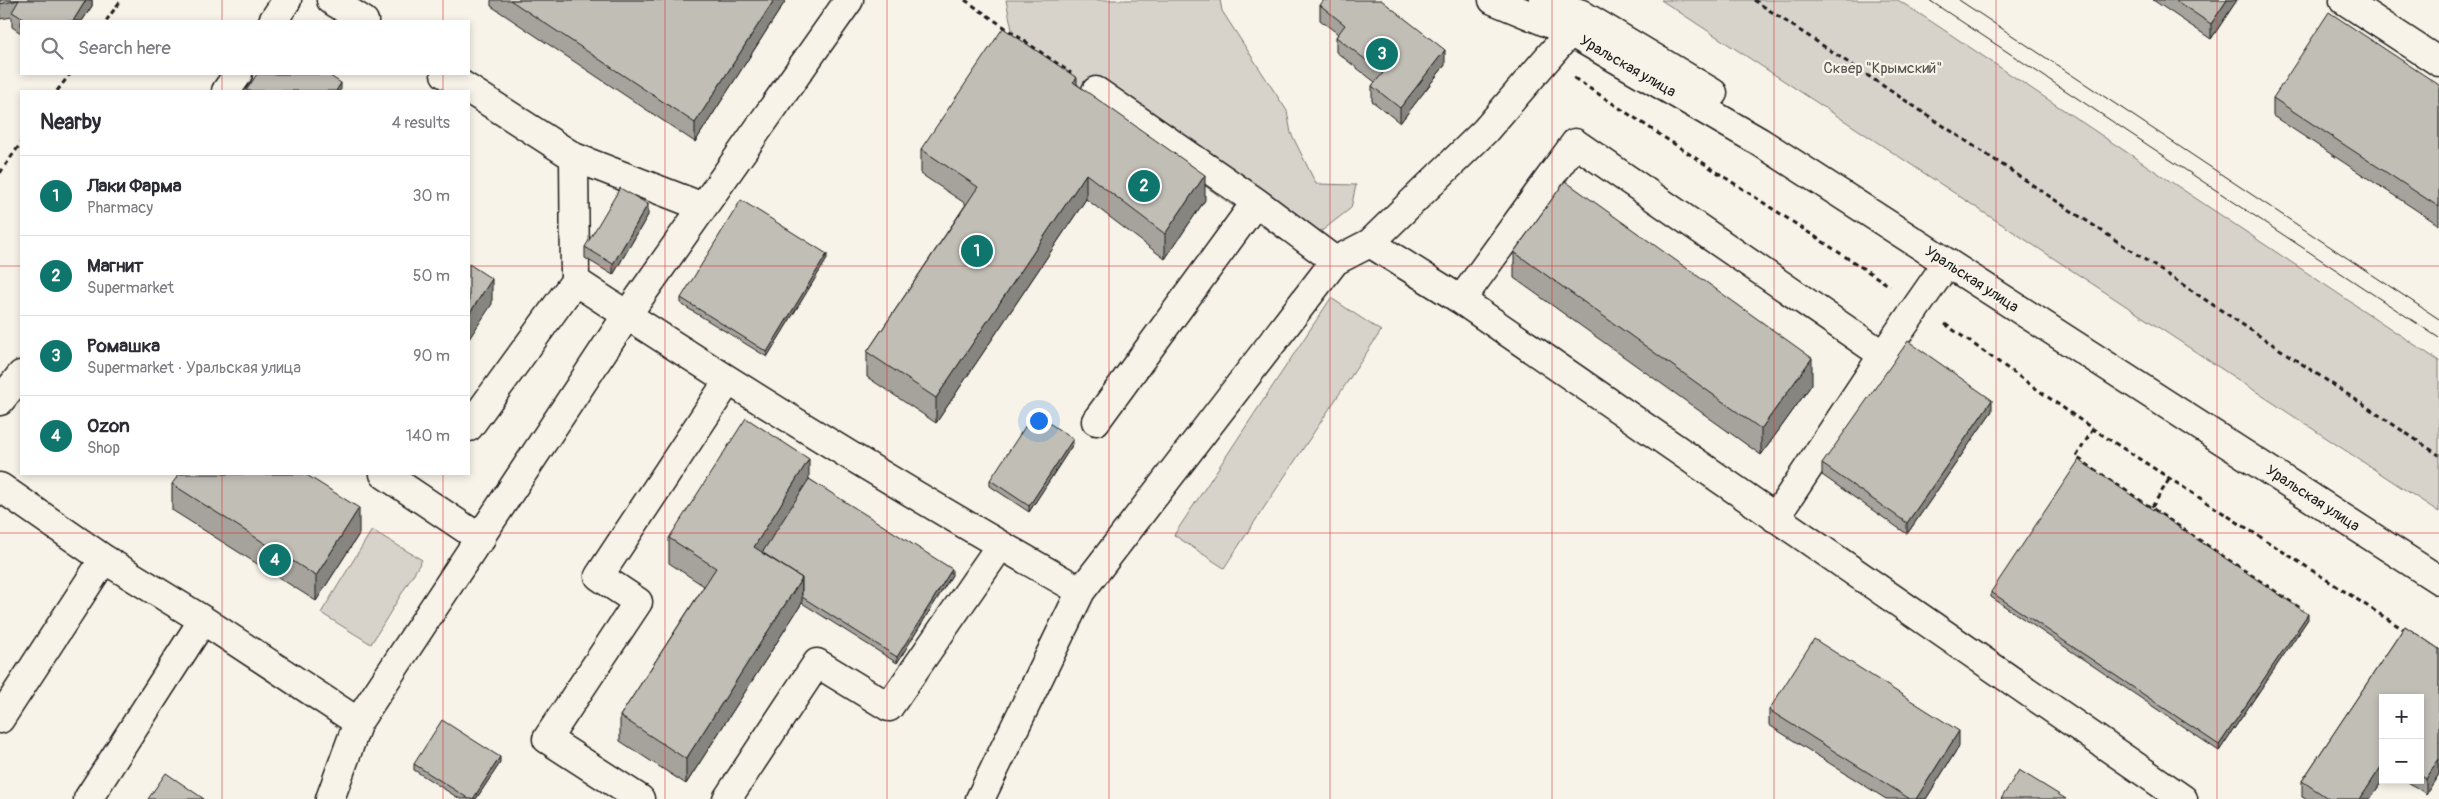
<!DOCTYPE html>
<meta charset="utf-8">
<style>
:root{--surface:#fff;--page:#f2f2f3;--text:#2b2b33;--muted:#7c7c81;--line:#e1e1e2;--accent:#0f766e}
body{margin:0;font-family:Pangolin,sans-serif;background:var(--page);color:var(--text)}
.controls{position:absolute;right:15px;bottom:15px;display:grid;overflow:hidden;border-radius:0px;box-shadow:0 2px 8px #0003}
.controls button{width:45px;height:45px;display:grid;place-items:center;padding:0;border:0;border-bottom:1px solid var(--line);background:var(--surface);color:var(--text);font:25px sans-serif}
.you{position:absolute;left:1038px;top:420px;width:18px;height:18px;margin:-12px;border:4px solid #fff;border-radius:50%;background:#1a73e8;box-shadow:0 0 0 8px #1a73e833}
.badge{display:grid;place-items:center;width:32px;height:32px;border-radius:50%;background:var(--accent);color:#fff;font-size:16px;font-weight:700}
.pin{position:absolute;translate:-50% -50%;border:2px solid #fff;box-shadow:0 1px 5px #0006}
.list{margin:0;padding:0;list-style:none}
h2{display:flex;justify-content:space-between;align-items:center;height:65px;margin:0;padding:0 20px;font-size:21px}
h2 small{font-size:16px;font-weight:400;color:var(--muted)}
.list li{display:grid;grid-template-columns:32px 1fr auto;gap:15px;align-items:center;box-sizing:border-box;height:80px;padding:0 20px;border-top:1px solid var(--line)}
.list b{display:block;font-size:19px;white-space:nowrap}
.list p{margin:0;font-size:16px;white-space:nowrap;color:var(--muted)}
.list em{font-size:16px;font-style:normal;color:var(--muted)}
.icon{flex:none;width:28px;height:28px;fill:none;stroke:currentColor;stroke-width:2;stroke-linecap:round;stroke-linejoin:round}
.map{position:relative;flex:none;width:2439px;height:799px;overflow:hidden}
.search{position:absolute;background:var(--surface);box-shadow:0 2px 8px #0003;left:20px;top:20px;width:450px;height:55px;display:flex;align-items:center;gap:12px;box-sizing:border-box;padding:0 18px;border-radius:0px;color:var(--muted);font-size:19px}
.panel{position:absolute;background:var(--surface);box-shadow:0 2px 8px #0003;left:20px;top:90px;width:450px;height:385px;border-radius:0px}
.map>svg:first-child{display:block}
.green{fill:#d7d3cb;stroke:#7a7874}
.lines{fill:none;stroke-linecap:round;stroke-linejoin:round}
.minor-casing{stroke:#1c1c1c;stroke-width:31}
.major-casing{stroke:#1c1c1c;stroke-width:31}
.path{stroke:#1c1c1c;stroke-width:3;stroke-dasharray:5 4;stroke-linecap:butt}
.minor{stroke:#f7f3e8;stroke-width:28}
.major{stroke:#f7f3e8;stroke-width:28}
.tram{stroke:#1c1c1c;stroke-width:1}
.wall{fill:#a5a39c;stroke:#1c1c1c}
.shaded-wall{fill:#86857f;stroke:#1c1c1c}
.building{fill:#c0beb5;stroke:#1c1c1c}
.grid{fill:none;stroke:#d62828;stroke-width:1;stroke-opacity:0.55}
.labels{text-anchor:middle;stroke-width:4.5;stroke-linejoin:round;paint-order:stroke}
.street-label{font-size:15px;fill:#1c1c1c;stroke:#f7f3e8}
.park-label{font-size:15px;fill:#545351;stroke:#f7f3e8}
</style>
<div class="map">
<svg width="2439" height="799" viewBox="0 0 2439 799">
<rect width="100%" height="100%" fill="#f7f3e8"/>
<filter id="ink" filterUnits="userSpaceOnUse"><feTurbulence type="fractalNoise" baseFrequency=".02" numOctaves="2"/><feDisplacementMap in="SourceGraphic" scale="10" xChannelSelector="R" yChannelSelector="G"/><feConvolveMatrix kernelMatrix="1 2 1 2 8 2 1 2 1" color-interpolation-filters="sRGB"/></filter>
<g filter="url(#ink)">
<path class="green" d="M 1006,0 L 1220,0 L 1222,11 L 1287,111 L 1291,133 L 1316,184 L 1356,185 L 1351,208 L 1323,230 L 1281,240 L 1177,166 L 1015,45 Z
M 1661,0 L 1898,0 L 1932,22 L 2439,361 L 2439,512 Z
M 1331,298 L 1381,331 L 1224,568 L 1174,535 Z
M 372,530 L 422,560 L 371,644 L 321,613 Z"/>
<g class="lines">
<g class="minor-casing">
<path id="minor" d="M 331,0 L 364,21
M 2344,0 L 2439,62
M 273,21 L 287,0
M 445,74 L 574,157 L 575,281 C 740,390 909,494 1081,591
M 226,91 L 238,74
M 1096,91 L 1256,202 L 1335,261
M 574,157 L 703,207
M 1370,243 L 1461,300 L 2183,799
M 1461,300 L 1575,143 L 1883,355
M 0,401 L 21,375
M 1096,421 L 1256,202
M 469,427 L 575,281
M 384,474 L 481,539
M 0,487 L 104,559 L 203,620
M 1775,518 L 1883,355 L 1947,263
M 0,719 L 104,559
M 88,799 L 203,620 L 358,722
M 330,799 L 358,722 L 627,315 L 849,0
M 640,799 L 547,739 L 638,602 L 599,576 L 728,381
M 727,799 L 817,663 L 889,707 L 1000,546
M 980,799 L 1081,591 L 1335,261 L 1370,243 L 1485,131 L 1570,32 L 1581,14"/>
</g>
<g class="major-casing">
<path id="major" d="M 1493,0 L 1570,32 L 1760,142 L 2439,580
M 1543,0 L 1581,14 L 1713,93"/>
</g>
<path class="path" d="M 965,0 L 1071,73
M 1754,0 L 2439,455
M 106,21 L 121,0
M 1574,78 L 1890,286
M 57,91 L 70,74
M 0,173 L 21,143
M 1945,324 L 2093,429 L 2406,631
M 2093,429 L 2076,457 L 2303,610
M 2152,507 L 2170,478"/>
<use href="#minor" class="minor"/>
<use href="#major" class="major"/>
<path class="tram" d="M 1929,0 L 2439,338
M 1959,0 L 2439,319"/>
</g>
<path class="wall" d="M 0,0 L 92,0 L 92,6 L 82,21 L 21,21 L 21,33 L 12,27 L 12,17 L 0,19 Z
M 491,0 L 786,0 L 695,142 L 491,6 Z
M 2153,0 L 2237,0 L 2211,39 Z
M 1320,5 L 1445,65 L 1400,123 L 1372,101 L 1372,86 L 1375,82 L 1336,52 L 1336,37 L 1338,34 L 1320,20 Z
M 1077,84 L 1205,200 L 1165,259 L 1086,199 L 936,423 L 867,377 L 867,352 L 966,204 L 921,174 L 921,149 Z
M 2439,85 L 2439,225 L 2273,116 L 2273,98 Z
M 648,215 L 613,275 L 585,258 L 585,247 Z
M 1514,252 L 1812,384 L 1761,455 L 1514,278 Z
M 827,259 L 767,357 L 681,304 L 681,298 Z
M 1992,411 L 1907,534 L 1822,475 L 1822,464 Z
M 1073,444 L 1029,512 L 990,486 L 990,480 Z
M 809,479 L 952,575 L 897,663 L 802,603 L 686,784 L 620,741 L 620,716 L 704,586 L 669,563 L 669,538 Z
M 172,484 L 359,534 L 316,601 L 172,510 Z
M 1991,592 L 2308,619 L 2219,751 L 1991,597 Z
M 2405,626 L 2439,649 L 2439,774 L 2426,794 L 2405,780 L 2420,780 L 2420,698 L 2383,698 L 2383,780 L 2370,799 L 2306,799 L 2302,797 L 2302,781 Z
M 1769,710 L 1959,746 L 1926,799 L 1886,799 L 1769,725 Z
M 500,763 L 476,799 L 460,799 L 414,770 L 414,764 Z"/>
<path class="shaded-wall" d="M 86,0 L 92,0 L 92,6 L 82,21 L 73,21 Z
M 774,0 L 786,0 L 695,142 L 695,123 Z
M 2227,0 L 2237,0 L 2211,39 L 2211,24 Z
M 1445,50 L 1445,65 L 1400,123 L 1400,108 Z
M 1077,78 L 1077,103 L 1073,82 Z
M 341,83 L 341,89 L 340,91 L 336,91 Z
M 1086,174 L 1086,199 L 936,423 L 936,398 Z
M 1205,175 L 1205,200 L 1165,259 L 1165,234 Z
M 648,204 L 648,215 L 613,275 L 613,264 Z
M 827,254 L 827,259 L 767,357 L 767,352 Z
M 492,279 L 492,304 L 469,339 L 469,314 Z
M 1812,358 L 1812,384 L 1761,455 L 1761,429 Z
M 1992,400 L 1992,411 L 1907,534 L 1907,523 Z
M 1073,439 L 1073,444 L 1029,512 L 1029,506 Z
M 809,459 L 809,484 L 756,568 L 754,547 Z
M 359,508 L 359,534 L 316,601 L 316,576 Z
M 952,569 L 952,575 L 897,663 L 897,657 Z
M 802,578 L 802,603 L 686,784 L 686,759 Z
M 2308,614 L 2308,619 L 2219,751 L 2219,745 Z
M 1959,731 L 1959,746 L 1926,799 L 1916,799 Z
M 500,757 L 500,763 L 476,799 L 473,799 Z
M 2439,759 L 2439,774 L 2426,794 L 2426,779 Z
M 2383,764 L 2383,780 L 2370,799 L 2360,799 Z"/>
<path class="building" d="M 0,0 L 86,0 L 73,21 L 27,21 L 12,12 L 19,0 L 0,4 Z
M 510,0 L 774,0 L 695,123 Z
M 1324,0 L 1381,0 L 1445,50 L 1400,108 L 1372,86 L 1383,73 L 1336,37 L 1345,25 L 1320,5 Z
M 2175,0 L 2227,0 L 2211,24 Z
M 2329,12 L 2439,85 L 2439,207 L 2273,98 Z
M 1003,28 L 1077,78 L 1073,82 L 1205,175 L 1165,234 L 1086,174 L 936,398 L 867,352 L 978,187 L 921,149 Z
M 257,74 L 327,74 L 341,83 L 336,91 L 246,91 Z
M 1565,181 L 1812,358 L 1761,429 L 1514,252 Z
M 620,188 L 648,204 L 613,264 L 585,247 Z
M 741,200 L 827,254 L 767,352 L 681,298 Z
M 469,264 L 492,279 L 469,314 Z
M 1908,341 L 1992,400 L 1907,523 L 1822,464 Z
M 1034,413 L 1073,439 L 1029,506 L 990,480 Z
M 746,418 L 809,459 L 754,547 L 802,578 L 686,759 L 620,716 L 716,568 L 669,538 Z
M 2079,460 L 2308,614 L 2219,745 L 1991,592 Z
M 179,474 L 305,474 L 359,508 L 316,576 L 172,484 Z
M 809,479 L 952,569 L 897,657 L 802,597 L 802,578 L 762,553 Z
M 2405,626 L 2439,649 L 2439,759 L 2426,779 L 2420,775 L 2420,698 L 2383,698 L 2383,764 L 2360,799 L 2329,799 L 2302,781 Z
M 1814,639 L 1959,731 L 1916,799 L 1910,799 L 1769,710 Z
M 442,720 L 500,757 L 473,799 L 469,799 L 414,764 Z
M 2019,770 L 2066,799 L 2001,799 Z
M 166,773 L 204,799 L 148,799 Z"/>
</g>
<path class="grid" d="M 222,0 L 222,21M 443,0 L 443,21M 665,0 L 665,799M 887,0 L 887,799M 1109,0 L 1109,799M 1330,0 L 1330,799M 1552,0 L 1552,799M 1774,0 L 1774,799M 1996,0 L 1996,799M 2217,0 L 2217,799M 222,74 L 222,91M 443,74 L 443,91M 0,266 L 21,266M 469,266 L 2439,266M 222,474 L 222,799M 443,474 L 443,799M 0,533 L 2439,533"/>
<g class="labels">
<g class="street-label">
<text transform="translate(1628 66) rotate(30)" y="5">Уральская улица</text>
<text transform="translate(1972 279) rotate(33)" y="5">Уральская улица</text>
<text transform="translate(2313 498) rotate(33)" y="5">Уральская улица</text>
</g>
<g class="park-label">
<text x="1883" y="73">Сквер "Крымский"</text>
</g>
</g>
</svg>
<div class="controls">
<button>+</button>
<button>−</button>
</div>
<div class="you"></div>
<div class="pin badge" style="left:977px;top:251px">1</div>
<div class="pin badge" style="left:1144px;top:186px">2</div>
<div class="pin badge" style="left:1382px;top:54px">3</div>
<div class="pin badge" style="left:275px;top:560px">4</div>
<div class="search"><svg class="icon" aria-label="search" viewBox="0 0 24 24"><circle cx="10" cy="10" r="6"/><path d="M15 15l6 6"/></svg>Search here</div>
<section class="panel">
<h2>Nearby<small>4 results</small></h2>
<ul class="list">
<li><span class="badge">1</span><div><b>Лаки Фарма</b><p>Pharmacy</p></div><em>30 m</em></li>
<li><span class="badge">2</span><div><b>Магнит</b><p>Supermarket</p></div><em>50 m</em></li>
<li><span class="badge">3</span><div><b>Ромашка</b><p>Supermarket · Уральская улица</p></div><em>90 m</em></li>
<li><span class="badge">4</span><div><b>Ozon</b><p>Shop</p></div><em>140 m</em></li>
</ul>
</section>
</div>
